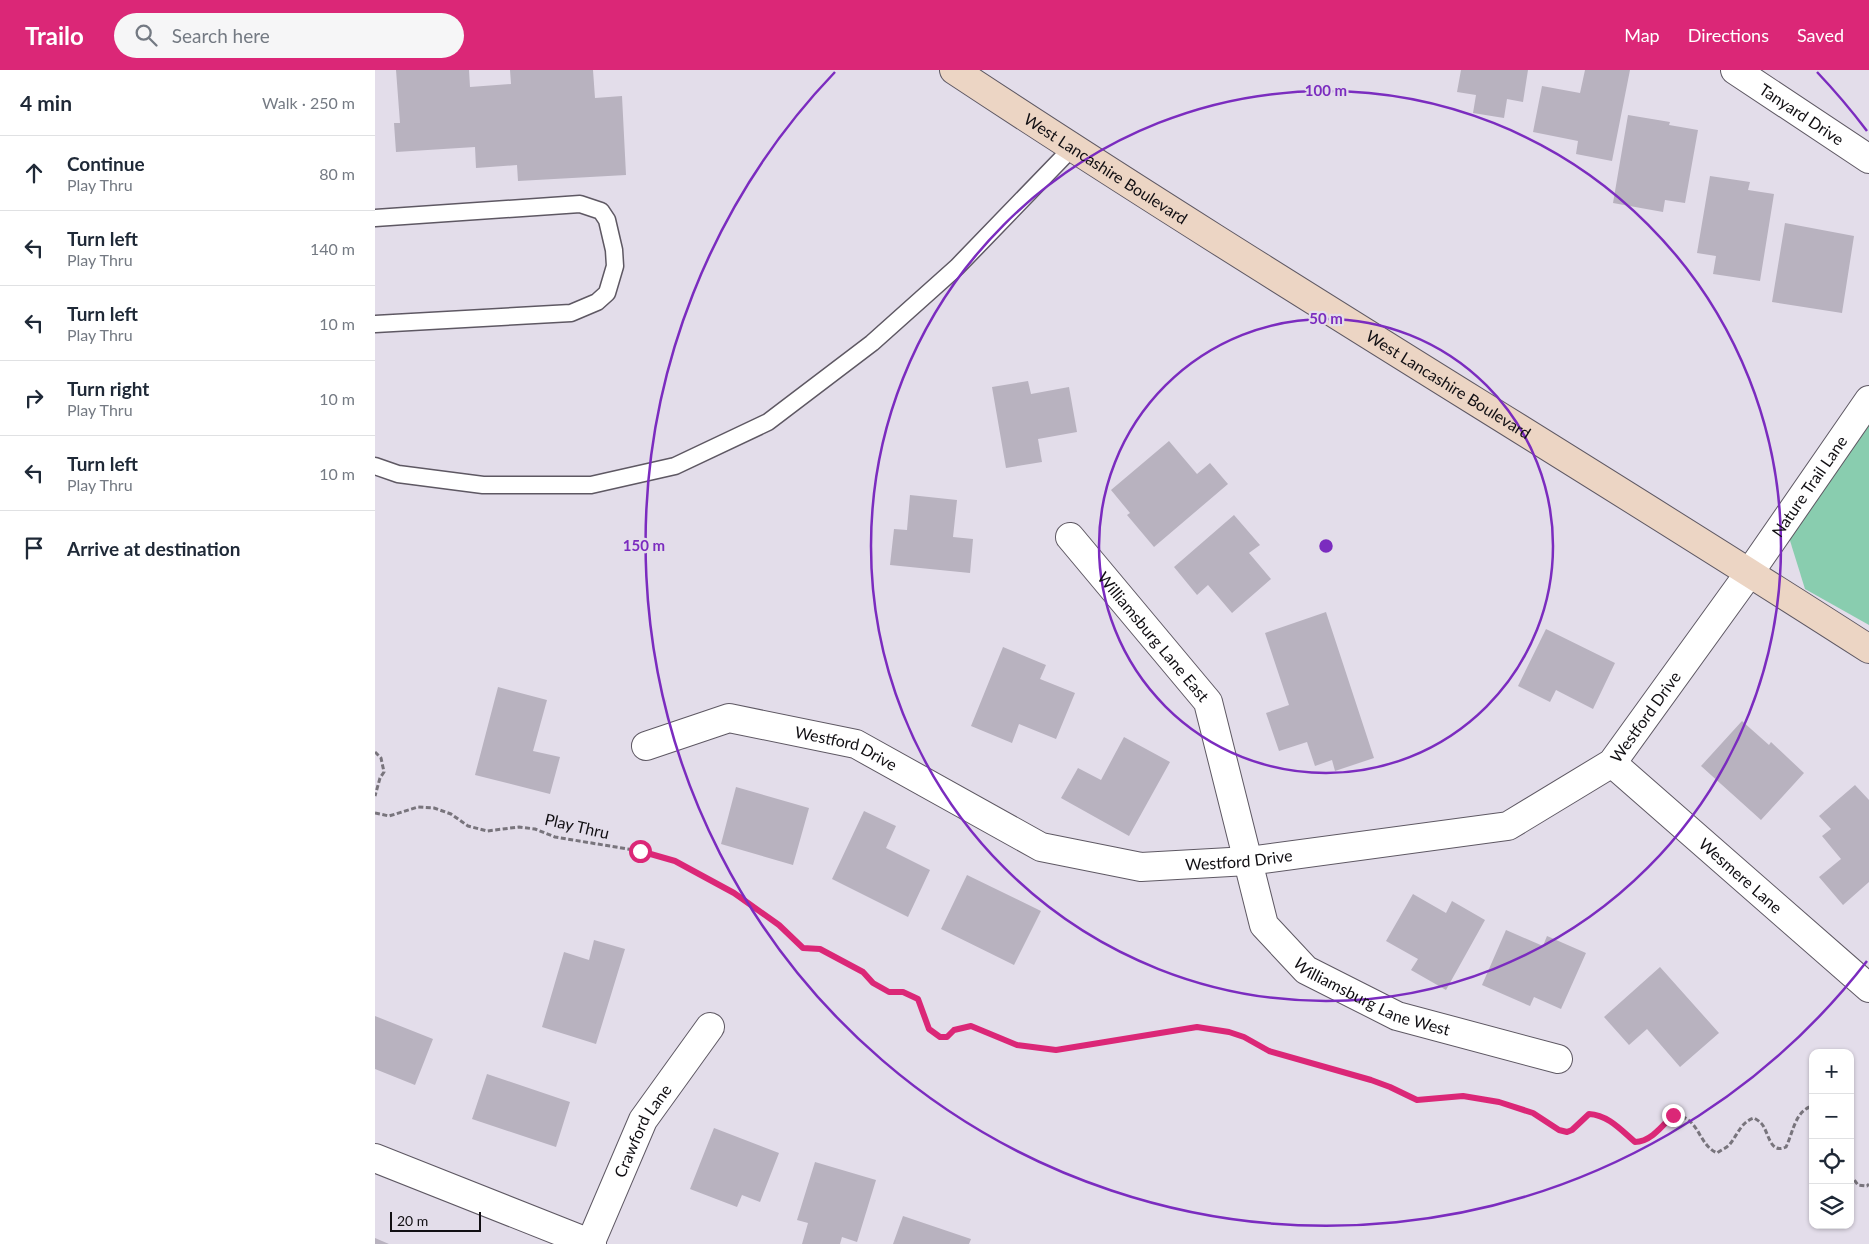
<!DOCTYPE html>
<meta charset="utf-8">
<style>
:root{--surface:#fff;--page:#f6f6f7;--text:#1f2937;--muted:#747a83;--line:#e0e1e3;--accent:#db2777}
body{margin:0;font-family:Lato,sans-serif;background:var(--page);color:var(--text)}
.controls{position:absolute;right:15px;bottom:15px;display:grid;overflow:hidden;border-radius:10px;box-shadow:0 1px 4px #0004}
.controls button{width:45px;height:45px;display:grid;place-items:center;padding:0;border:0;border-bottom:1px solid var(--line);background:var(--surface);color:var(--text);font:25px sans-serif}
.scale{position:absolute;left:15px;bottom:12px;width:91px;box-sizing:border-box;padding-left:5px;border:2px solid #110f13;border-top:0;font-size:14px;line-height:18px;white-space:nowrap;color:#110f13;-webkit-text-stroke:4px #e3ddea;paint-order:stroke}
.stop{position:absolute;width:15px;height:15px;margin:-11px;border:4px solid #db2777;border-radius:50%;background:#fff}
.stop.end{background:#db2777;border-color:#fff;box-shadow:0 1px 5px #0008}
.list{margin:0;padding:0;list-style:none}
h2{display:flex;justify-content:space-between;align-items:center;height:65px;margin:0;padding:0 20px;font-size:21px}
h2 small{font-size:16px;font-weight:400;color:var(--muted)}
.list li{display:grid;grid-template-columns:32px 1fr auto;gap:15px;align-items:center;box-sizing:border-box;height:75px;padding:0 20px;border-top:1px solid var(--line)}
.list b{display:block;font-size:19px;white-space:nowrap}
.list p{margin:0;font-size:16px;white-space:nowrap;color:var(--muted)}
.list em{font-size:16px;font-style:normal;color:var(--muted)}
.icon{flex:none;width:28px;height:28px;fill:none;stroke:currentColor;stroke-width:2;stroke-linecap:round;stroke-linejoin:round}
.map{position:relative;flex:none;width:1494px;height:1174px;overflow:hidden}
header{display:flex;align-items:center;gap:30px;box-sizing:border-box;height:70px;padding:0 25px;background:var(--accent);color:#fff}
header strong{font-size:24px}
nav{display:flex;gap:28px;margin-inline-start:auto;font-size:18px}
.search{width:350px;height:45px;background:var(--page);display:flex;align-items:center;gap:12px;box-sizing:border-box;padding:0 18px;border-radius:28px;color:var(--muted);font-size:19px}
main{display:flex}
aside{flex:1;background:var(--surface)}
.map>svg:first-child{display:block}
.green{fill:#89cdaf}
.building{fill:#b8b2bf}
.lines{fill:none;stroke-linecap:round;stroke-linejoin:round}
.lane-casing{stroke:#5e5863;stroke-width:19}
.street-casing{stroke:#5e5863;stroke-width:30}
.secondary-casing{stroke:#5e5863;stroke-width:30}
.path{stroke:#78747c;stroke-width:3;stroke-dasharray:5 2.5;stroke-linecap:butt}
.lane{stroke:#fff;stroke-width:16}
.street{stroke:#fff;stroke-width:28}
.secondary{stroke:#ecd5c4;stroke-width:28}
.route{stroke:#db2777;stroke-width:6}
.ring{fill:none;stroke:#7b2cbf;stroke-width:2.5}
.labels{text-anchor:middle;stroke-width:4.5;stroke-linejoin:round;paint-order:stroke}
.street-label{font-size:16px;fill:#110f13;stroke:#e3ddea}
.centre{fill:#7b2cbf;stroke:#e3ddea;stroke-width:2.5}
.ring-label{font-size:15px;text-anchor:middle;font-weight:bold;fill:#7b2cbf;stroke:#e3ddea;stroke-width:4.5;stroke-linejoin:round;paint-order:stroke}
</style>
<header>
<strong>Trailo</strong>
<div class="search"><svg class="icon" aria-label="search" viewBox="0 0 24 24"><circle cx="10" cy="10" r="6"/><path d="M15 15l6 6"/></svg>Search here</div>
<nav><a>Map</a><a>Directions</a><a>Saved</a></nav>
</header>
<main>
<aside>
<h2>4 min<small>Walk · 250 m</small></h2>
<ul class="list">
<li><svg class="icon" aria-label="ahead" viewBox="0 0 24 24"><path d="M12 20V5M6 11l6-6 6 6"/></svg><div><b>Continue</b><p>Play Thru</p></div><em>80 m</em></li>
<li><svg class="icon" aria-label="left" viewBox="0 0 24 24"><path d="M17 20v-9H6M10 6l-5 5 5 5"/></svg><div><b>Turn left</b><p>Play Thru</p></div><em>140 m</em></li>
<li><svg class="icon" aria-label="left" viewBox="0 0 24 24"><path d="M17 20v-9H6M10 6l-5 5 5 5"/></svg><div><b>Turn left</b><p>Play Thru</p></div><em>10 m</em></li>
<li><svg class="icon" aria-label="right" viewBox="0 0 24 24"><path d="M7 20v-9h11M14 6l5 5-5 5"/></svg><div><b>Turn right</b><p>Play Thru</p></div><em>10 m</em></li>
<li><svg class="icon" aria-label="left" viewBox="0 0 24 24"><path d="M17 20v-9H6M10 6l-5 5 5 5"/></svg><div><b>Turn left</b><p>Play Thru</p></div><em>10 m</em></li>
<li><svg class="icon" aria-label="arrive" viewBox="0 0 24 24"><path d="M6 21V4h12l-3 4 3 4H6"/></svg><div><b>Arrive at destination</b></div></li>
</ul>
</aside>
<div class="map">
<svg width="1494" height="1174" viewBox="0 0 1494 1174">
<rect width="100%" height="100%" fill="#e3ddea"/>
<path class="green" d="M 1494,338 L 1494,555 L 1430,519 L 1412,461 Z"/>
<path class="building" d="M 21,0 L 94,0 L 95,17 L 136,14 L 135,0 L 218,0 L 220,28 L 247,26 L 251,105 L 143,111 L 142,95 L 101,98 L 100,77 L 21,82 L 19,53 L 25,53 Z
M 1086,0 L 1153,0 L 1148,32 L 1132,29 L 1129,48 L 1098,43 L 1101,25 L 1082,22 Z
M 1210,0 L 1255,0 L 1237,91 L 1201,84 L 1203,71 L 1158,62 L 1167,16 L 1205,23 Z
M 1253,45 L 1295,52 L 1294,55 L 1323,60 L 1310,133 L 1290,130 L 1288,142 L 1238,133 Z
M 1335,106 L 1375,112 L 1373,120 L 1399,124 L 1385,211 L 1338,204 L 1341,186 L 1322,183 Z
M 1410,153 L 1479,166 L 1467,243 L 1397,232 Z
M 653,311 L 656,324 L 694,317 L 702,362 L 663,369 L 667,392 L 631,398 L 617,317 Z
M 794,371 L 822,404 L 835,393 L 853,414 L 779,477 L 752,445 L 755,443 L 736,420 Z
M 535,425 L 582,430 L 578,467 L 598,469 L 595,503 L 515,495 L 519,459 L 532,460 Z
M 859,445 L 885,475 L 874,483 L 896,509 L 857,543 L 833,515 L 822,525 L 799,497 Z
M 951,542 L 999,688 L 960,701 L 957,690 L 940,696 L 932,672 L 904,681 L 891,643 L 914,635 L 890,563 Z
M 1171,559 L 1240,593 L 1218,639 L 1181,620 L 1175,632 L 1143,616 Z
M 628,577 L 671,595 L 665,609 L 700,623 L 681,669 L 644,654 L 637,673 L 596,656 Z
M 123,617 L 172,630 L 158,681 L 185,687 L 175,724 L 100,705 Z
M 1367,651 L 1394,675 L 1396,672 L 1429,703 L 1386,750 L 1326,696 Z
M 749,667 L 795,692 L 754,766 L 686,728 L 703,698 L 726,710 Z
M 1480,715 L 1494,730 L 1494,812 L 1468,835 L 1444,807 L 1466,789 L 1447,766 L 1456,759 L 1444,746 Z
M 361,717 L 434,738 L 418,795 L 346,774 Z
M 489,741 L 521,756 L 511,778 L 555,800 L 533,847 L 457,809 Z
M 592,805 L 666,841 L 639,895 L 566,859 Z
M 1038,824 L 1071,843 L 1077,831 L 1110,850 L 1071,920 L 1036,900 L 1043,889 L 1011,871 Z
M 1131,860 L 1168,876 L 1172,866 L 1211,883 L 1186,939 L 1159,927 L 1155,936 L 1107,915 Z
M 219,870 L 250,879 L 221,974 L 167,957 L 189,882 L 214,890 Z
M 1285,897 L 1344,963 L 1305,997 L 1272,959 L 1254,975 L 1229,947 Z
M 0,946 L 58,969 L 40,1015 L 0,999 Z
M 112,1004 L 195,1032 L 181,1077 L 97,1049 Z
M 339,1058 L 404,1083 L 385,1132 L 367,1125 L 362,1137 L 315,1119 Z
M 440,1092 L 501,1110 L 482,1172 L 467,1167 L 465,1174 L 427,1174 L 433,1153 L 422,1150 Z
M 528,1146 L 596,1169 L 594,1174 L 518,1174 Z
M 0,1168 L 14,1174 L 0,1174 Z"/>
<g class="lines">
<g class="lane-casing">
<path id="lane" d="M 0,148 L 205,134 L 226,141 L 232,150 L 239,180 L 240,196 L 232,223 L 222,232 L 196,243 L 0,254
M 0,396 L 23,404 L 108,415 L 216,415 L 300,396 L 393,352 L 497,273 L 582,197 L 697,78"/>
</g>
<g class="street-casing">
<g id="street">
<path id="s1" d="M 1360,0 L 1494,89"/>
<path id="s2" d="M 695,467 L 833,632 L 889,855 L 931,900 L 1022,946 L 1183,989"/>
<path id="s3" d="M 271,676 L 354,648 L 481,674 L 666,777 L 766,797 L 873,791 L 1133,756 L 1237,693 L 1375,502 L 1494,330"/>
<path id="s4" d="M 1237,693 L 1494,918"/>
<path d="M 0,1088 L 217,1174"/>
<path id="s5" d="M 215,1174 L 268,1050 L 335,957"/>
</g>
</g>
<g class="secondary-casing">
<g id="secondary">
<path id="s6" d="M 579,0 C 880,199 1191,384 1494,579"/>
</g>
</g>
<path class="path" d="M 0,682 L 6,688 L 9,702 L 5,708 L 0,726
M 0,743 L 14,746 L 43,737 L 59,738 L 76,744 L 93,756 L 112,761 L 144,757 L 160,759 L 180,767 L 265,781 L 300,791 L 359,823 L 404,855 L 428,878 L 445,879 L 488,902 L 498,913 L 514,922 L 528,922 L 543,929 L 554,959 L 565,967 L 572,967 L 579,959 L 596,956 L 642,975 L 681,980 L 821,957 L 854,962 L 869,967 L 895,981 L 996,1010 L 1015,1017 L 1041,1030 L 1088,1026 L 1124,1032 L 1158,1043 L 1185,1060 L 1191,1062 L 1197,1059 L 1214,1044 C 1233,1045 1246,1060 1260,1072 C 1276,1072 1288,1055 1298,1045 C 1325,1046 1322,1074 1342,1083 C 1346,1080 1352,1078 1355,1074 C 1363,1064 1366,1052 1379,1048 C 1381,1049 1384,1051 1386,1053 C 1394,1061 1394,1085 1411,1077 C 1418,1063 1420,1040 1438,1036
M 1475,1104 L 1483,1115 L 1492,1116 L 1494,1114"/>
<use href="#lane" class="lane"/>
<use href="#street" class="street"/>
<use href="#secondary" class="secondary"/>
</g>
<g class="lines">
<path class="route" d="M 265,781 L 300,791 L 359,823 L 404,855 L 428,878 L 445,879 L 488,902 L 498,913 L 514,922 L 528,922 L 543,929 L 554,959 L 565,967 L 572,967 L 579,960 L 596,956 L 642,975 L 681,980 L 822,957 L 854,962 L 869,967 L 894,981 L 996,1010 L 1015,1017 L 1042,1030 L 1088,1026 L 1124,1032 L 1158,1043 L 1184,1060 L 1192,1062 L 1197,1060 L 1214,1044 C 1233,1045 1246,1060 1260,1072 C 1276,1072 1288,1055 1298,1045"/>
</g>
<g class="ring">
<circle cx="951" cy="476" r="227"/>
<circle cx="951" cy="476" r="455"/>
<path d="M1492 891A682 682 0 1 1 460 2M1442 2A682 682 0 0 1 1492 61"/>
</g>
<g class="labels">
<g class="street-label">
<text dy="6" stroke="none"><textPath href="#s1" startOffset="80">Tanyard Drive</textPath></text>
<text dy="6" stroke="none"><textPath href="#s6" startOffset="181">West Lancashire Boulevard</textPath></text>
<text dy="6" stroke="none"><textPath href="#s6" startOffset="586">West Lancashire Boulevard</textPath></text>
<text dy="6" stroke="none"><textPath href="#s3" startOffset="1362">Nature Trail Lane</textPath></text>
<text dy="6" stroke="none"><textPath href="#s2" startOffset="130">Williamsburg Lane East</textPath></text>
<text dy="6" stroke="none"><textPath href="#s3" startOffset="1079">Westford Drive</textPath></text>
<text dy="6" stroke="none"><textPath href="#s3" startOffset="209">Westford Drive</textPath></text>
<text transform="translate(202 756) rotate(13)" y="6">Play Thru</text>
<text dy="6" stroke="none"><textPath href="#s3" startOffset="629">Westford Drive</textPath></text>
<text dy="6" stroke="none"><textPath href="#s4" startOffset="171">Wesmere Lane</textPath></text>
<text dy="6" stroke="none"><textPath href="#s2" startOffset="578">Williamsburg Lane West</textPath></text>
<text dy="6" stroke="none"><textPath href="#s5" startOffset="125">Crawford Lane</textPath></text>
</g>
</g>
<circle cx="951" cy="476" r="8" class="centre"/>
<g class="ring-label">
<text x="951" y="26">100 m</text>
<text x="951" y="254">50 m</text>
<text x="269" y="481">150 m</text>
</g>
</svg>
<div class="controls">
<button>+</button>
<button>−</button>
<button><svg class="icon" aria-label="locate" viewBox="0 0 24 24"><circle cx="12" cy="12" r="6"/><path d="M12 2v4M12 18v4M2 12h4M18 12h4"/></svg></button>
<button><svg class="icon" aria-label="layers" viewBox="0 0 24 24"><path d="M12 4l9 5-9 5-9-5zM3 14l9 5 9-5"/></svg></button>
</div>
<div class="scale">20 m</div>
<div class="stop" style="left:265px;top:781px"></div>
<div class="stop end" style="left:1298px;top:1045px"></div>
</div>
</main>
